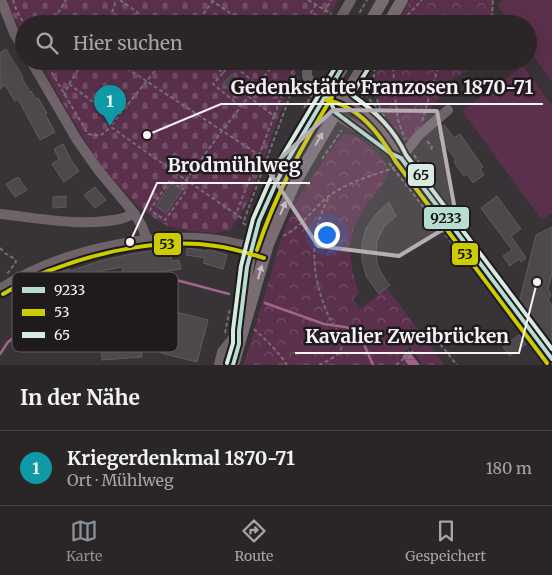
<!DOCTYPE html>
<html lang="de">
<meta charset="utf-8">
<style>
:root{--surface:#2a2628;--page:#363234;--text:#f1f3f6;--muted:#a5a5a8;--line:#464345;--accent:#8c9099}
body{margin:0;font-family:Merriweather,serif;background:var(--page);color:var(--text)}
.you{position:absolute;left:326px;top:234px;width:18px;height:18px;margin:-12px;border:4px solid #fff;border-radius:50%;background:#1a73e8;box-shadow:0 0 0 8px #1a73e833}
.badge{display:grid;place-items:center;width:32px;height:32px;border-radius:50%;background:var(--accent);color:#fff;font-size:16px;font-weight:700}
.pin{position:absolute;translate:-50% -41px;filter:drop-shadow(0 1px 2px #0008)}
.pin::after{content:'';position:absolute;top:26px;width:18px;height:15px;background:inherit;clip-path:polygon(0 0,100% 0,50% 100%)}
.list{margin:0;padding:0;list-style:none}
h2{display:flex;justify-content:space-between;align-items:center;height:65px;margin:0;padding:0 20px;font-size:21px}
h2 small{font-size:16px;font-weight:400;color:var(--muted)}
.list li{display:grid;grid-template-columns:32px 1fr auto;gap:15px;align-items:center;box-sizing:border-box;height:75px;padding:0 20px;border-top:1px solid var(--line)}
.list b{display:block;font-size:19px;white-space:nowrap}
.list p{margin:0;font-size:16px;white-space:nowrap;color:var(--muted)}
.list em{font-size:16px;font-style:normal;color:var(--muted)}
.icon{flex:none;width:28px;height:28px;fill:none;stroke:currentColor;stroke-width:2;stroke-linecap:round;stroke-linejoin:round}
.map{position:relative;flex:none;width:552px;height:365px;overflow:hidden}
.search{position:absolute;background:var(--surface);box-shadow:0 5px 20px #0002;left:15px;right:15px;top:15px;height:55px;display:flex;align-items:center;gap:12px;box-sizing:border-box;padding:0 18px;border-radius:28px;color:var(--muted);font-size:19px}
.sheet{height:140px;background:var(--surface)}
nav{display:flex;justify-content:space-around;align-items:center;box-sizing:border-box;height:70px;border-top:1px solid var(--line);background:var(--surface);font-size:14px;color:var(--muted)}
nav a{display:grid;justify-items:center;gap:2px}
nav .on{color:var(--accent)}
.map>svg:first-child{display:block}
.grass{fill:url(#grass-dots)}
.cemetery{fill:url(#cemetery-stones)}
.park{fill:url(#park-crowns)}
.pitch{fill:#5b304c}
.water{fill:url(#water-rules)}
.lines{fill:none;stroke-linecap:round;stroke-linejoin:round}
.stream{stroke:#a2648a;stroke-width:2.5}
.building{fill:#4d484b;stroke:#605b5e}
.path{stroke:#746e72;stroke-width:2;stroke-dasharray:4 2.5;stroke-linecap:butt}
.minor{stroke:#6e6369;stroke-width:10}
.major{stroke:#796c73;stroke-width:12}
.bus-1-casing{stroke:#1f1a1d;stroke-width:8}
.bus-2-casing{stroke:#1f1a1d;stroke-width:8}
.bus-3-casing{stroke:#1f1a1d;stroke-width:8}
.bus-1{stroke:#b7ddd2;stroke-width:4}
.bus-2{stroke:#cc0;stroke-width:4}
.bus-3{stroke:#d8ebe0;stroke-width:4}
.oneway{fill:#c6bcc2}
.marked{fill:#b5afb3;fill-opacity:0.2;stroke:#b5afb3;stroke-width:4;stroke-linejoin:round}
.key{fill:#1f1a1d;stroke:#605b5e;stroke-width:1}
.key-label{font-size:14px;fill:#f9f2f6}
.leader{fill:none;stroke:#f9f2f6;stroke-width:2}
.callout-dot{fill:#f9f2f6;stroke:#1f1a1d;stroke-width:2}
.callout-label{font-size:19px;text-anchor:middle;font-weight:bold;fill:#f9f2f6;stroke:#1f1a1d;stroke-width:5;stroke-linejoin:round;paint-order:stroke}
.line-badge{stroke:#1f1a1d;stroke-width:2}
.pale-badge-label{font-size:14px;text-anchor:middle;font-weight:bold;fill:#111}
</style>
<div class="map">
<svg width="552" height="365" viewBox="0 0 552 365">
<defs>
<pattern id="grass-dots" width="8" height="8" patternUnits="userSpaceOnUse" patternTransform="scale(1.25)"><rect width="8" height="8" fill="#5b304c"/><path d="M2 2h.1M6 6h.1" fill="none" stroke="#734e66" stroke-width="1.8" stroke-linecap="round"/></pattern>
<pattern id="cemetery-stones" width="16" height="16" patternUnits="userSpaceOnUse" patternTransform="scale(1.25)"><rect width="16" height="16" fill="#5b304c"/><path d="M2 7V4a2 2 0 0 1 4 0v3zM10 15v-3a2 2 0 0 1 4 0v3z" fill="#734e66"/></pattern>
<pattern id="park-crowns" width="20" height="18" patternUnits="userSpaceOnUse" patternTransform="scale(1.25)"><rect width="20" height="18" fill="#5b304c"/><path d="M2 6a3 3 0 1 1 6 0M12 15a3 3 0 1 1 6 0" fill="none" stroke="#734e66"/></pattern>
<pattern id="water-rules" width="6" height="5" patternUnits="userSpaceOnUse" patternTransform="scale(1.25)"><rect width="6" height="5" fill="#a2648a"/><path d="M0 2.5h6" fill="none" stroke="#7b586d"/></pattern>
</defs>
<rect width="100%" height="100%" fill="#383336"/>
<path class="grass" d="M 356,113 L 381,134 L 394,149 L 351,119 Z
M 317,120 L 319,121 L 301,153 L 268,231 L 262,229 L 287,172 Z"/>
<path class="cemetery" d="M 7,0 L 338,0 L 324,24 L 24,24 L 24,35 L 9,9 Z
M 39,61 L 302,61 L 292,80 L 249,200 L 240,216 L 229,231 L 213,233 L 185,230 L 168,226 L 155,219 L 137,205 L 103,169 L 72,119 Z"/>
<path class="park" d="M 410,0 L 494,0 L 494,24 L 397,24 Z
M 378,61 L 483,61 L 435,90 L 440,98 L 433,104 L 420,131 L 411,141 C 390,130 374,101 375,77 C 375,72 377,66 378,61 Z
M 343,134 L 356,136 L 375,150 L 389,168 C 387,184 374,194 365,207 C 344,236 349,262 359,293 L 353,299 L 360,309 L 387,288 L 445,365 L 423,365 L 410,347 L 401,354 L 406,365 L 244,365 L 275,259 L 281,240 L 295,204 L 309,181 Z"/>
<path class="pitch" d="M 504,0 L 552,0 L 552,82 L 528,49 L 528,24 L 510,24 L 497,5 Z
M 523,66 L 552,106 L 552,213 L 542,220 L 462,111 Z"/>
<path class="water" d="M 409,351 L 420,365 L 408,365 L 402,356 Z"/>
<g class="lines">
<path class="stream" d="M 86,288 L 108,282 L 140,278 L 163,278 L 180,281 L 229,294
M 265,303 L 324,324 L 345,327 L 353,329 L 359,333 L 373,365
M 0,354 L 8,342 L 29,326 L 48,308 L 64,295 L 69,293"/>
</g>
<path class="building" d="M 6,49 L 23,77 L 22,78 L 30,92 L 31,91 L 36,99 L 38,98 L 47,113 L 45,114 L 55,132 L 40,140 L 18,99 L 15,101 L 5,85 L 0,89 L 0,53 Z
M 232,74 L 248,87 L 239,97 L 223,84 Z
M 444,125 L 454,138 L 460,134 L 483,167 L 480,169 L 484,175 L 473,183 L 467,174 L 464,176 L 454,162 L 456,160 L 439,137 L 443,134 L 439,129 Z
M 63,144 L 71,160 L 79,171 L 64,182 L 52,164 L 59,159 L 54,149 Z
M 18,177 L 27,190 L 15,197 L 6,184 Z
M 171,183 L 182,190 L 166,213 L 156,206 Z
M 95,187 L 106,200 L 95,208 L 84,195 Z
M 66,196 L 66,207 L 53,208 L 53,197 Z
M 497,196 L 521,229 L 511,236 L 526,258 L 521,262 L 519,259 L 510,266 L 503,256 L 512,250 L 481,208 Z
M 389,202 L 396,216 L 384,227 L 377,241 L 376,254 L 378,267 L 387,282 L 390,285 L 379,294 L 366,276 L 362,259 L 362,245 L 366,228 L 376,214 Z
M 552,227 L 552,274 L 548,289 L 551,295 L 548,300 L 552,305 L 552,347 L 519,303 L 536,235 Z
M 170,248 L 172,261 L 179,260 L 181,269 L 161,272 L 161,274 L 149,275 L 149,274 L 123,275 L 122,267 L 105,270 L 84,277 L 88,290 L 106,286 L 108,292 L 141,289 L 144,318 L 140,318 L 142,357 L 102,360 L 100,325 L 102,325 L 99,302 L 71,309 L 65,285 L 45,291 L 41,277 L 69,269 L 70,271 L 100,261 L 131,254 Z
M 187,248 L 207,251 L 208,249 L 227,255 L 223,269 L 203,263 L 205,258 L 186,255 Z
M 172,311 L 208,320 L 197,362 L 161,353 Z
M 519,335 L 526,344 L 510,356 L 503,347 Z"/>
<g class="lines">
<path class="path" d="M 13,0 L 16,9 L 24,24
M 120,0 L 154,24
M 211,0 L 246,24
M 308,0 L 332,14
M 403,20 L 422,0
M 51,24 L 66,0
M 106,24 L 113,10 L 116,0
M 168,24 L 174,17 L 182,16 L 193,24
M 195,24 L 214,0
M 303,24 L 316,5
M 318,24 L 331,0
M 353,24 L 367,0
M 491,24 L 493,0
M 45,61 L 88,134 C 104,137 100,135 111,127
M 116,61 L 259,155 L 236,214
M 163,61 L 116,119 L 111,127 L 186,180 L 222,131 L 276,61
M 177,61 L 188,61
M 208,61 L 223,73 L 213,84 L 240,106
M 392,61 L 393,64 L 395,96 L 398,120 L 405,140
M 375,67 C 372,85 375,94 381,111
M 223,73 L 231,63 L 257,85
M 69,84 L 116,119
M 360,90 L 364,93 L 386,118
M 64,96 L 69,84 L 84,61
M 248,96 L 274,116 L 259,155
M 361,98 L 373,79
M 304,108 L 312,95
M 274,116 L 285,86 L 298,61
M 422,121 L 438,68 L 442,65 L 453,61
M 427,141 L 432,147 L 431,150
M 414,155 L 428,176
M 322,159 L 342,130
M 389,163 L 459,252
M 180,187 L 170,180 L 150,210 L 165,220 L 186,191 L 180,187 L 186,180 L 236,214 L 244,220
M 246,225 L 243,223 L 297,77
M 283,236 C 303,226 312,209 329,196 C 347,182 372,176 393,168 L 395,166
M 0,248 L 5,253 L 15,259 L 16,262 L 7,274
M 254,329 C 266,340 278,351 287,365
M 225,333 L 230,308
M 432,336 L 433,335 L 457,365
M 319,365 C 327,361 340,356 342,346 C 343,337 332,323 328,315 C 311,275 308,236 329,197
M 396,365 L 413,351"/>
<path class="minor" d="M 1,0 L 14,33 L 24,49
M 337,24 L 351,0
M 31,61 L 77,140 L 99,171 L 134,213 L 142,226 L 147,240
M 312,61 C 298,81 316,83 326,94 C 330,99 331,106 335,111 C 340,119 352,124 360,129 C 374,140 385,151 401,158
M 327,94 C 357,95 389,132 401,158 L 552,359
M 401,158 L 419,135 L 448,110
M 0,214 C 39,218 81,227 120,219 C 125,218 130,215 134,213
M 0,289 C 56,252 143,233 210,239 C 229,241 248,246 266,252
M 219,365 L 222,352 L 239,331"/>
<path class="major" d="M 369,24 L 383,0
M 388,24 L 402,0
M 241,317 C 245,285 248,253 259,223 C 279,165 316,114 346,61
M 233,365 L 268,244 L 294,184 L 366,61"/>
<g class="bus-1-casing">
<path id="bus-1" d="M 327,94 L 335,112 L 390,153 L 401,158 L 552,359
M 233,365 L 239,344 L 239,331 L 247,267 L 259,221 L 276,183 L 289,158 L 346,61"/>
</g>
<g class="bus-2-casing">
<path id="bus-2" d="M 326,100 C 359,106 380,134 396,162 L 547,363
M 257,250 C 275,195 302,146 332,97
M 3,294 C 19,285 34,276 51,270 C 101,251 162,238 216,246 C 232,248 248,253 264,258"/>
</g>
<g class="bus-3-casing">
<path id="bus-3" d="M 371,64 L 352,95 C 376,112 394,129 406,155 L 552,349
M 227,363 L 233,343 L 233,330 L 241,266 L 253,219 L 270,180 L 283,155 L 339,61"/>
</g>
<use href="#bus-1" class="bus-1"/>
<use href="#bus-2" class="bus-2"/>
<use href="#bus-3" class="bus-3"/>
</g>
<defs><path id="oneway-solid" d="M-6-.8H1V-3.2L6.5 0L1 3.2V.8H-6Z" transform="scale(1.25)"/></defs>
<g class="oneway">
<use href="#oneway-solid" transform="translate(319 139) rotate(-59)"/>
<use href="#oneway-solid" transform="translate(283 208) rotate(-67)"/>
<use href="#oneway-solid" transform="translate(260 272) rotate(-74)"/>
</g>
<path class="marked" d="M 333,110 L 437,111 L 457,221 L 399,256 L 318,246 L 268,170 Z"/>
<rect x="12" y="272" width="166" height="80" rx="8" class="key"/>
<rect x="22" y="287" width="23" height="6" fill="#b7ddd2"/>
<rect x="22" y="309" width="23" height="7" fill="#cc0"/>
<rect x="22" y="332" width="23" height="6" fill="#d8ebe0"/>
<g class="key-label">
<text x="54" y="295">9233</text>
<text x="54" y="317">53</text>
<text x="54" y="340">65</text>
</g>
<path class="leader" d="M147 135L221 104H543M130 242L157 183H310M537 282L519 353H295"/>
<g class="callout-dot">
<circle cx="147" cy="135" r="5"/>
<circle cx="130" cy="242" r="5"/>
<circle cx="537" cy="282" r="5"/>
</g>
<g class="callout-label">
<text x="382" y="94">Gedenkstätte Franzosen 1870-71</text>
<text x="234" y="172">Brodmühlweg</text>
<text x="407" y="343">Kavalier Zweibrücken</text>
</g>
<g class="line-badge">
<rect x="407" y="163" width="28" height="24" rx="5" fill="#d8ebe0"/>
<rect x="423" y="206" width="47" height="24" rx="5" fill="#b7ddd2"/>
<rect x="153" y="232" width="29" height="24" rx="5" fill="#cc0"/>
<rect x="451" y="242" width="28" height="24" rx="5" fill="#cc0"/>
</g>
<g class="pale-badge-label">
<text x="421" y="180">65</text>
<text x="446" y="223">9233</text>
<text x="167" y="249">53</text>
<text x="465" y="259">53</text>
</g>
</svg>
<div class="you"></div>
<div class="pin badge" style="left:110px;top:126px;background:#0f9aa8">1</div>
<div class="search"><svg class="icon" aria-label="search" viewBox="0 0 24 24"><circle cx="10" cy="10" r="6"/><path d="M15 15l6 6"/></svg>Hier suchen</div>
</div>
<section class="sheet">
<h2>In der Nähe<small></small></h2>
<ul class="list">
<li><span class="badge" style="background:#0f9aa8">1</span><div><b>Kriegerdenkmal 1870-71</b><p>Ort · Mühlweg</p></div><em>180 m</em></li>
</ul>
</section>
<nav>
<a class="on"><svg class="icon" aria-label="map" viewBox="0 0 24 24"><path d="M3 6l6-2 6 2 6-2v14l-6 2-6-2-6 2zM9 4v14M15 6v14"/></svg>Karte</a>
<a><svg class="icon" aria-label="directions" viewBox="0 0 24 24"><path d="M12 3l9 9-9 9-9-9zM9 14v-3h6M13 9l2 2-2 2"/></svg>Route</a>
<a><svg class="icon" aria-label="saved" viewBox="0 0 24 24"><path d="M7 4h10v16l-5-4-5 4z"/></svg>Gespeichert</a>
</nav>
